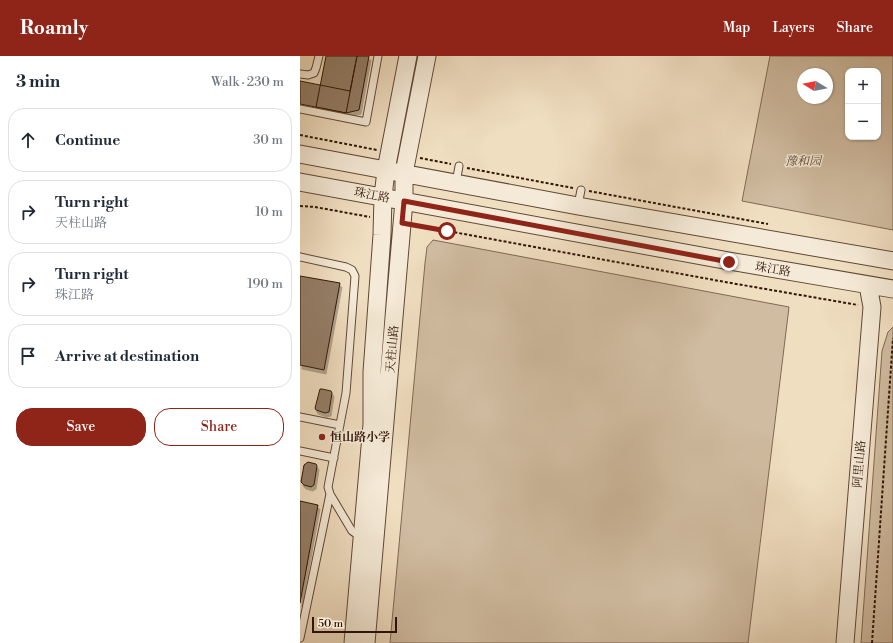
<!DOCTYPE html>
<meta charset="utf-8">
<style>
:root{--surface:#fff;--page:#f2f2f3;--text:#1f2937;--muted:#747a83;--line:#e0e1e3;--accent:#8f2418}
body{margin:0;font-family:"Libre Bodoni","Noto Serif SC",serif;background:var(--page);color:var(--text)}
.controls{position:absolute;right:12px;top:12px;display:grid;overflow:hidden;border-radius:8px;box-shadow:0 1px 3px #0004}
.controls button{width:36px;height:36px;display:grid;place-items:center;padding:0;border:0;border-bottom:1px solid var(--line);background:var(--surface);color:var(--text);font:20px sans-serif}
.compass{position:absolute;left:497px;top:12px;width:36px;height:36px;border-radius:50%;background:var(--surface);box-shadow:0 1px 3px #0004;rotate:280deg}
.scale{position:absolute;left:12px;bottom:10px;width:85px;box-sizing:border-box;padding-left:4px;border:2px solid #311606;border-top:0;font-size:11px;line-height:14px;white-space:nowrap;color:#311606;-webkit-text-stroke:3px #f5ead7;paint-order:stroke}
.stop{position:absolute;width:12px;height:12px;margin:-9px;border:3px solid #8f2418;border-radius:50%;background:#fff}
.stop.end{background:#8f2418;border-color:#fff;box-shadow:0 1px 4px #0008}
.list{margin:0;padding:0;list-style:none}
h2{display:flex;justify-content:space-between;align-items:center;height:52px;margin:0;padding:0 16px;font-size:17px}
h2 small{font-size:13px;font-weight:400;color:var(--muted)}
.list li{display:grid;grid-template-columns:26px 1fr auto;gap:12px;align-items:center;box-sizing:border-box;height:64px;margin:0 8px 8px;padding:0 8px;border:1px solid var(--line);border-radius:16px}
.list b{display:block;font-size:15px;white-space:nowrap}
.list p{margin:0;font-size:13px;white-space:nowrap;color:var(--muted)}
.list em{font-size:13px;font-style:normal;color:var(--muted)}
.actions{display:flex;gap:8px;padding:12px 16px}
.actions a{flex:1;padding:9px 0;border:1px solid var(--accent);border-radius:16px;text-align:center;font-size:14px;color:var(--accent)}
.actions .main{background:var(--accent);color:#fff}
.icon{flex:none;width:22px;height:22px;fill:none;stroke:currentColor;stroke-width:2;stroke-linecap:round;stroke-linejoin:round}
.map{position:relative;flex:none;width:593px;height:587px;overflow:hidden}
header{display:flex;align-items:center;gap:24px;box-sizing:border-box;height:56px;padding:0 20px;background:var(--accent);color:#fff}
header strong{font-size:19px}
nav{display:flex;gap:22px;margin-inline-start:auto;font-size:14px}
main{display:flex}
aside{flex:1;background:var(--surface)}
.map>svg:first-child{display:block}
.green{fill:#d0bca1;stroke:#806954;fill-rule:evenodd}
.building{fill:#947e67;stroke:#311606;filter:url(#shadow)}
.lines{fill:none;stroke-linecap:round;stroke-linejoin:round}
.service-casing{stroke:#614835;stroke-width:9}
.tertiary-casing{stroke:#614835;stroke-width:19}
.path{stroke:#311606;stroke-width:2;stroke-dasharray:3 2;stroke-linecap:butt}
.service{stroke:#f5ead7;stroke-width:7}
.tertiary{stroke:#f5ead7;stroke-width:17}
.route{stroke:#8f2418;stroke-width:5}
.poi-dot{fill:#8f2418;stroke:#f5ead7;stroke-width:1.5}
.labels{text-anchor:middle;stroke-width:3;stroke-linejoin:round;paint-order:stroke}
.park-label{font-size:12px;font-style:italic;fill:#614834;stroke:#f5ead7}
.street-label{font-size:12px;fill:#311606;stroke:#f5ead7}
.poi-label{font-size:12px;font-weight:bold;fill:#311606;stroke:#f5ead7;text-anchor:start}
</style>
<header>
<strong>Roamly</strong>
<nav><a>Map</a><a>Layers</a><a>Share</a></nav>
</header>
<main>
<aside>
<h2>3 min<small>Walk · 230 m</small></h2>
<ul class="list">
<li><svg class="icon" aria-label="ahead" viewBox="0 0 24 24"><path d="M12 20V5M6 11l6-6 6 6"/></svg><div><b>Continue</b></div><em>30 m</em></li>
<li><svg class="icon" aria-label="right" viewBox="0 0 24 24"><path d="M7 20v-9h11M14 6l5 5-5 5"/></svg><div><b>Turn right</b><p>天柱山路</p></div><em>10 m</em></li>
<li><svg class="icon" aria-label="right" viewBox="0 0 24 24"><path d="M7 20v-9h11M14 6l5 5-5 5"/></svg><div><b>Turn right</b><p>珠江路</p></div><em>190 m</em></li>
<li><svg class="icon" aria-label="arrive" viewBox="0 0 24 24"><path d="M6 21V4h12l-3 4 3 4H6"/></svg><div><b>Arrive at destination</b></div></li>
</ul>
<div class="actions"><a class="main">Save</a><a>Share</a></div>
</aside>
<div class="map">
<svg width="593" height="587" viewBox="0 0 593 587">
<defs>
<filter id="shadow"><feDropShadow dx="2" dy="4" stdDeviation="0" flood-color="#0004"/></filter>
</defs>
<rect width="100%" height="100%" fill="#f0dec1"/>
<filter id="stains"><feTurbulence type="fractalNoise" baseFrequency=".005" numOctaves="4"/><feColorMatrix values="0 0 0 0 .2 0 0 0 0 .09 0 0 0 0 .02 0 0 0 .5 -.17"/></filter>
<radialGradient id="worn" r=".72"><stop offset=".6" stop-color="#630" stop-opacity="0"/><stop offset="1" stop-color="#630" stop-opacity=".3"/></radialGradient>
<path class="green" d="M 470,0 L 593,0 L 593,174 L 442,145 ZM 548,15 L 578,15 L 578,81 L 548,81 ZM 503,18 L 527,18 L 527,42 L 503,42 Z
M 133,184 L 489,251 L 448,587 L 90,587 L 125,207 L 127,191 Z
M 593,271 L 593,587 L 561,587 L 582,295 L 588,276 Z"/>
<path class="building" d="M 26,0 L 57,0 L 46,57 L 16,51 Z
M 57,0 L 69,0 L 59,54 L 46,57 L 0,48 L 0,25 L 50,35 Z
M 0,220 L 40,227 L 24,314 L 0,309 Z
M 20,333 L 22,333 L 31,335 L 32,337 L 29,356 L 25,357 L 16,354 L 15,352 Z
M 8,406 L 16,408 L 17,410 L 14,429 L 11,431 L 4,429 L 1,426 L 4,409 Z
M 0,445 L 18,449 L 0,547 Z"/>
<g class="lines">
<g class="service-casing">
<path id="service" d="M 0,18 L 8,19 L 14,17 L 16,12 L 19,0
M 0,53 L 66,66 L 78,0
M 156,127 L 159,110
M 278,149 L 281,134
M 0,201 L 46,211 L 52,214 L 55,220 L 46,337 L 28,431 L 30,438 L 52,475 L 62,482
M 0,361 L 40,369
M 0,395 L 34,402
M 0,582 L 30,438"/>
</g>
<g class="tertiary-casing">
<path id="tertiary" d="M 0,98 L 278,150 L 593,205
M 0,126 L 429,205 L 593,233
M 53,587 L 72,368 L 72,316 L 82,179 L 83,141 L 86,114 L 108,0
M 66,587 L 104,145 L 104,117 L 127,0
M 545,587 L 572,251 L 568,229"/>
</g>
<path class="path" d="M 0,79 L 77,94
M 120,102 L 151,108
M 167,112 L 273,132
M 289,135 L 468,168
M 0,150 L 15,151 L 70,161
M 115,169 L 425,226 L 558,249
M 572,587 L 593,282"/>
<use href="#service" class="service"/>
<use href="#tertiary" class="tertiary"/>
</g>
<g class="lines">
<path class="route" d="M 147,175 L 102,167 L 104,145 L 429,206"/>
</g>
<circle class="poi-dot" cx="22" cy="381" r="4"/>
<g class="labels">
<g class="park-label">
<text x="503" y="109">豫和园</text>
</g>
<g class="street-label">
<text transform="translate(72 139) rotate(11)" y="4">珠江路</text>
<text transform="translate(473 213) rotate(9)" y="4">珠江路</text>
<text transform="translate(92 293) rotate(-85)" y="4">天柱山路</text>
<text transform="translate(559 408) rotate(-85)" y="4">阿里山路</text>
</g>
<g class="poi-label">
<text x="30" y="385">恒山路小学</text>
</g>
</g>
<rect width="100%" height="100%" filter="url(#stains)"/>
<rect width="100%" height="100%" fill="url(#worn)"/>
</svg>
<div class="controls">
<button>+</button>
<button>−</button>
</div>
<svg class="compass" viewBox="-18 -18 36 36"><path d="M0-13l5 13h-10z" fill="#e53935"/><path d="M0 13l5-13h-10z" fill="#747a83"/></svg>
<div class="scale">50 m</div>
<div class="stop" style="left:147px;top:175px"></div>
<div class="stop end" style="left:429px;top:206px"></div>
</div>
</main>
